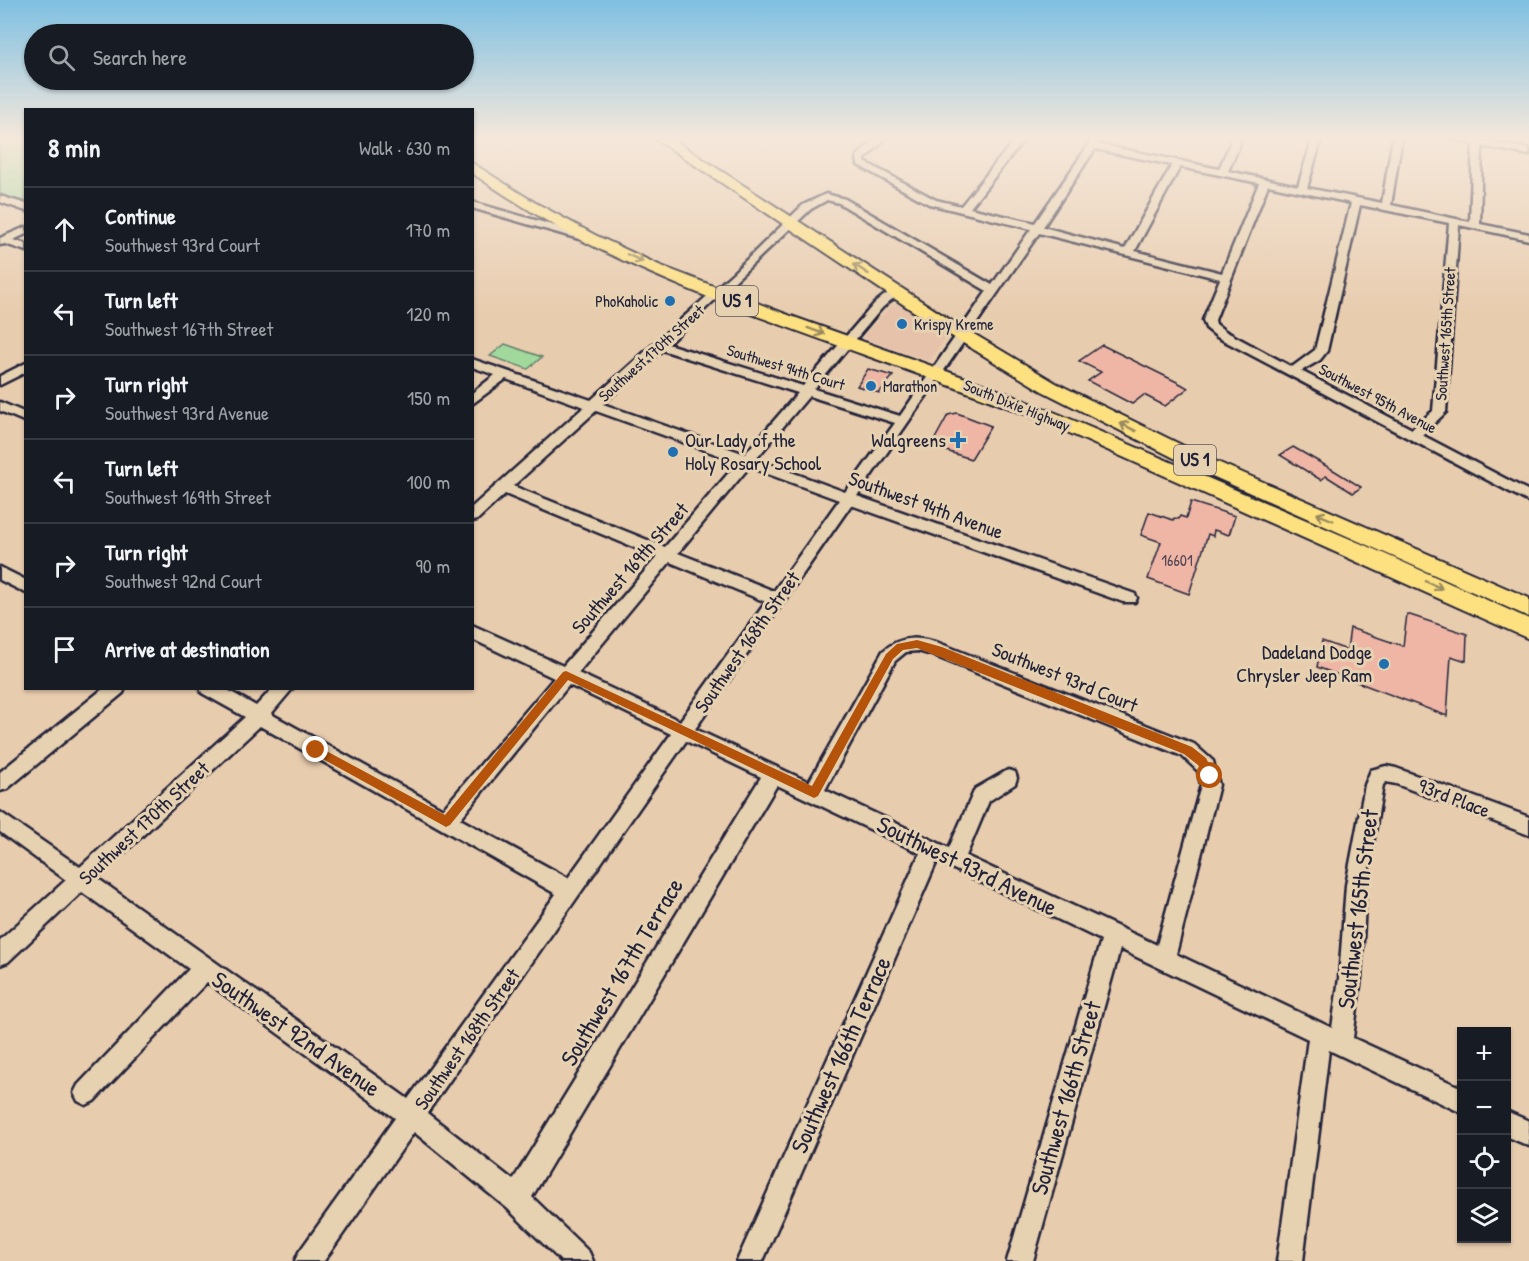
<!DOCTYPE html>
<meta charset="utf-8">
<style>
:root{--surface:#171b24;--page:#242831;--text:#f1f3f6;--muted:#9ea1a6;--line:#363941}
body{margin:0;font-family:"Patrick Hand",sans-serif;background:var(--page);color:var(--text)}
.controls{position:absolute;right:18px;bottom:18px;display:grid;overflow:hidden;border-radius:0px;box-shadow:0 2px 4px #0004}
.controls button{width:54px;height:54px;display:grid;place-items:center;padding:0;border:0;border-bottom:2px solid var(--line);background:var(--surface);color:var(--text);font:30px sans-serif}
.stop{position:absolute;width:18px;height:18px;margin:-14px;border:4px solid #b45309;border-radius:50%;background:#fff}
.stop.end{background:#b45309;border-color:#fff;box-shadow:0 2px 6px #0008}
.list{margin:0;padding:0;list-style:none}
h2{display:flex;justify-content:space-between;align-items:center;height:78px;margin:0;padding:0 24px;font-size:26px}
h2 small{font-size:20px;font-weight:400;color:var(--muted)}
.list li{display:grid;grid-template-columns:39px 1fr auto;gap:18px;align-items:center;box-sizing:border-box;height:84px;padding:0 24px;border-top:2px solid var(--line)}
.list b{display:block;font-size:22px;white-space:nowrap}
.list p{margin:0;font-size:20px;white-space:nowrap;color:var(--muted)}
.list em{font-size:20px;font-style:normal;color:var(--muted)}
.icon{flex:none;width:33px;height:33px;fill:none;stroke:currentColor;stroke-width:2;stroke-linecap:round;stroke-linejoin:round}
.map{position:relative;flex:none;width:1529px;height:1261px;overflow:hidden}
.search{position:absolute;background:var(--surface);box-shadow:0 2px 4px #0004;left:24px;top:24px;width:450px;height:66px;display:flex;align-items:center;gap:15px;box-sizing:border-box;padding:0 21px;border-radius:33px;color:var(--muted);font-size:22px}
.panel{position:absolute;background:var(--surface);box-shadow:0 2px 4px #0004;left:24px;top:108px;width:450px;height:582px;border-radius:0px}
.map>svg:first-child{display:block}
.built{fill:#e6c2aa}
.green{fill:#a1d99d;stroke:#627e6c;stroke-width:1.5}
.building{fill:#efb6a6;stroke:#22223b;stroke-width:1.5}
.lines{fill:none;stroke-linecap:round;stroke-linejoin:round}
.minor-casing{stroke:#22223b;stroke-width:5}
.highway-casing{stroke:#22223b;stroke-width:4}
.minor{fill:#e6d1b0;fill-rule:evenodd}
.highway{fill:#fde080;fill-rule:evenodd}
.oneway{stroke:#9a8a61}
.route{fill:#b45309}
.poi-dot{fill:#1f6fb2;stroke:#e6d1b0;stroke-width:2}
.labels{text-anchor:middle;stroke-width:6;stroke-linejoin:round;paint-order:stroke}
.far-poi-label{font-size:16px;fill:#22223b;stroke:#e6d1b0;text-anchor:start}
.far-street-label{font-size:16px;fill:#22223b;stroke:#e6d1b0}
.number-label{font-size:16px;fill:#554756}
.shield{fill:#e6d1b0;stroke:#5d565e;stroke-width:1.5}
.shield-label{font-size:18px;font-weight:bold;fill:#22223b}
.poi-label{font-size:20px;fill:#22223b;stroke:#e6d1b0;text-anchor:end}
.street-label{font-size:20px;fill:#22223b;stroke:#e6d1b0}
.near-street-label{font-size:24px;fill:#22223b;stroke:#e6d1b0}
</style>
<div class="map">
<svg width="1529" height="1261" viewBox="0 0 1529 1261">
<rect width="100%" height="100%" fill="#e8ccae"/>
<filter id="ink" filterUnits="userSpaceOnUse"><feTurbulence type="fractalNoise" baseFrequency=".0167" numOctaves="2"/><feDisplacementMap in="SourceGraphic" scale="12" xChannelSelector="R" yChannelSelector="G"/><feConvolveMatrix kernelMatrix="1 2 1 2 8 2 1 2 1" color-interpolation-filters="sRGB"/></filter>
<g filter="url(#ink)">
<path class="built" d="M 893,304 L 899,304 L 948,335 L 929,361 L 865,339 L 863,336 Z"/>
<path class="green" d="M 0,137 L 25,137 L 25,206 L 0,197 Z
M 505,344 L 542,357 L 528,369 L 490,356 Z"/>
<path class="building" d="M 1102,345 L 1181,384 L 1188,388 L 1165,406 L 1144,395 L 1132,404 L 1088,381 L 1101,372 L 1079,361 Z
M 868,369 L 893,376 L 879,393 L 857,386 Z
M 957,413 L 991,426 L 971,459 L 931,446 L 948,415 Z
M 1293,447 L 1335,471 L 1361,487 L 1353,493 L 1326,476 L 1321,480 L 1280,455 Z
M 1191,502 L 1235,516 L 1229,535 L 1214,530 L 1213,536 L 1208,534 L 1189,594 L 1148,579 L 1161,542 L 1141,535 L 1149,512 L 1173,520 L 1174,518 L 1179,519 L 1180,516 L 1186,518 Z
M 1407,614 L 1467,634 L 1466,661 L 1451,656 L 1447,716 L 1317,667 L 1322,641 L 1347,650 L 1350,628 L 1403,646 Z"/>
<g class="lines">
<g class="minor-casing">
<path id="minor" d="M 877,137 L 887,137 L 865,159 L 865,162 L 936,200 L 961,206 L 1017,137 L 1026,137 L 970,208 L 1035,223 L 1094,137 L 1103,137 L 1098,144 L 1219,169 L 1230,144 L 1231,137 L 1239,137 L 1240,144 L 1228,171 L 1298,186 L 1313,137 L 1322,137 L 1307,188 L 1382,203 L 1393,137 L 1402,137 L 1391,205 L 1470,222 L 1473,144 L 1445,137 L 1466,137 L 1529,149 L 1529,155 L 1482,146 L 1480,224 L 1529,234 L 1529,240 L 1459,225 L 1446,412 L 1422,435 L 1529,491 L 1529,502 L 1217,337 L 1206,328 L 1203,320 L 1220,279 L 1039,233 L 857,496 L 1135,594 L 1137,598 L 1135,602 L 1123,602 L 851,505 L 695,729 L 809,782 L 883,651 C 902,634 922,637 944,645 L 1194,744 L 1213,761 L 1219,785 L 1176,954 L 1332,1028 L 1339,978 L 1346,885 L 1365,785 L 1371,770 L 1386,766 L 1396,768 L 1529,817 L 1529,835 L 1396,784 L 1386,782 L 1383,785 L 1366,885 L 1361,978 L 1353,1038 L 1462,1088 L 1462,1113 L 1329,1050 L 1303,1261 L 1277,1261 L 1308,1039 L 1120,949 L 1033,1261 L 1007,1261 L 1101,940 L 937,861 L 763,1261 L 737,1261 L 920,853 L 777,785 L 532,1197 L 589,1252 L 593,1261 L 561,1261 L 507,1208 L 414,1132 L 324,1261 L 295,1261 L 299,1252 L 395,1118 L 207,982 L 94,1101 L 86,1105 L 78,1101 L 74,1093 L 78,1085 L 189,969 L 82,892 L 8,962 L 0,965 L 0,940 L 66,880 L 0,832 L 0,812 L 80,867 L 245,717 L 202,693 L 200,688 L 224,688 L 256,706 L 273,688 L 293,688 L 271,714 L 443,809 L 554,678 L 472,639 L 472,625 L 563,666 L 657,557 L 505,494 L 477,520 L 472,521 L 472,507 L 584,407 L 506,379 L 472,404 L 472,393 L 495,375 L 472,367 L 472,359 L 591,400 L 734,272 L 803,205 L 826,194 L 845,199 L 992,285 L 1031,229 L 929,204 L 858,165 L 857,156 ZM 1095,149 L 1172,165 L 1125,249 L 1043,227 ZM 1180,167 L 1259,183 L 1222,273 L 1135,251 ZM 1268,185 L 1351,203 L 1315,350 L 1292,367 L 1225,331 L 1216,324 L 1215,320 ZM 827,200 L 839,203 L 987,291 L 900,416 L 814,389 L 882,308 L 891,300 L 902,295 L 902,291 C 891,288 882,297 874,304 L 803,386 L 668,344 L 811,209 ZM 1360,205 L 1449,223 L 1433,411 L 1412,429 L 1301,371 L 1320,360 L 1327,351 ZM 662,350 L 798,393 L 745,454 L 603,404 ZM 809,396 L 895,423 L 845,492 L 756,459 ZM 596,411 L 738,462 L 665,547 L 513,486 ZM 749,467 L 839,500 L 774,591 L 678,553 ZM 670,562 L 766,602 L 680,721 L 578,673 ZM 918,651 L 932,655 L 1182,756 L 1198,771 L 1201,785 L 1157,945 L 966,856 L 989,801 L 1015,784 L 1017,778 L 1015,772 L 1008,770 L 975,789 L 949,848 L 825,790 L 895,661 L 906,652 ZM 569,685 L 671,734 L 568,878 L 460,819 ZM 260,726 L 556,894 L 408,1099 L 97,878 ZM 686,741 L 761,777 L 513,1180 L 427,1113 Z
M 0,196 L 26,204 L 26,211 L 0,202 Z
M 472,202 L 594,237 L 595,239 L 586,241 L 472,208 Z
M 26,227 L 26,234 L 13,240 L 26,244 L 26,251 L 5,244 L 0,245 L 0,238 Z
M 26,363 L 26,372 L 0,385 L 0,376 Z
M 0,402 L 26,413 L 26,422 L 0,411 Z
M 0,567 L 26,580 L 26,593 L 0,580 Z
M 104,688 L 125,688 L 123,693 L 7,789 L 0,791 L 0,772 Z
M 1506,1111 L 1529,1121 L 1529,1146 L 1506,1136 Z"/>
</g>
<g class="highway-casing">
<path id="highway" d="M 653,137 L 669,137 L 952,321 L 1056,383 L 1206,457 L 1529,598 L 1529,617 L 1192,467 L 1042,391 L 940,329 Z
M 472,163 L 534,202 L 595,235 L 659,265 L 791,316 L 988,386 L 1061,415 L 1376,550 L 1529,619 L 1529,639 L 1047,423 C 894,360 733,317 585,242 C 546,222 509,198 472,173 Z"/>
</g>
<use href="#minor" class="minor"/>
<use href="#highway" class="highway"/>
</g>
<defs><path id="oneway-shaft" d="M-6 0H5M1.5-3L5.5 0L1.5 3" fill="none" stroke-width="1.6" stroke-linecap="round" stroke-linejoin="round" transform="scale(1.5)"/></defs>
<g class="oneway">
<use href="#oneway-shaft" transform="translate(635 258) rotate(25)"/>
<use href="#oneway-shaft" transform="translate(861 269) rotate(-147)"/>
<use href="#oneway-shaft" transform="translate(816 331) rotate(20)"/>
<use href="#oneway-shaft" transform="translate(1128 427) rotate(-153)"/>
<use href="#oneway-shaft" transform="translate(1325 517) rotate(-157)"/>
<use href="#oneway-shaft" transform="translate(1434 585) rotate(24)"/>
</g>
</g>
<linearGradient id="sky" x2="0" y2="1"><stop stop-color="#7fc0e2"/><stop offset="0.44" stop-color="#f5e8db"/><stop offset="1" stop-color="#f5e8db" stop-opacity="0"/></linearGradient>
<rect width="1529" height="314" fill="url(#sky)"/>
<path class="route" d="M 917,640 L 942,647 L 1192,747 L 1206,758 L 1215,776 L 1214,780 L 1206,780 L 1198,765 L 1184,754 L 917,648 L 903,650 L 893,659 L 818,796 L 814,798 L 568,680 L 450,825 L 446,827 L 312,753 L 310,750 L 316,745 L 319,747 L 445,815 L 563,672 L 566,671 L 812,786 L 886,654 L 897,644 Z"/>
<g class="poi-dot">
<circle cx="670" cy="301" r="6"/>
<circle cx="902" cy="324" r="6"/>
<circle cx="871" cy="386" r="6"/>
<path d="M955 431h6v6h6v6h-6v6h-6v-6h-6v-6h6z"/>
<circle cx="673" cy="452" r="6"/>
<circle cx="1384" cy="664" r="6"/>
</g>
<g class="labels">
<g class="far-poi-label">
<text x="658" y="307" text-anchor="end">PhoKaholic</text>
<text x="914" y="330">Krispy Kreme</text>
<text x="883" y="392">Marathon</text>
</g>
<g class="far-street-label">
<text transform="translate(1445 334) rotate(-86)" y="6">Southwest 165th Street</text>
<text transform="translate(651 353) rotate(-42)" y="6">Southwest 170th Street</text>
<text transform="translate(786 367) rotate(17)" y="6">Southwest 94th Court</text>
<text transform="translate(1378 398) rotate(28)" y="6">Southwest 95th Avenue</text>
<text transform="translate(1017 405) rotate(22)" y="6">South Dixie Highway</text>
</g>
<g class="number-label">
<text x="1177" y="566">16601</text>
</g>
<g class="shield">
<rect x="716" y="286" width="42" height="30" rx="4.5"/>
<rect x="1174" y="445" width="42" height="30" rx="4.5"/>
</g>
<g class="shield-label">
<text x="737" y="307">US 1</text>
<text x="1195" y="466">US 1</text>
</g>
<g class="poi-label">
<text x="685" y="447" text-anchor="start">Our Lady of the<tspan x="685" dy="23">Holy Rosary School</tspan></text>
<text x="946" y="447">Walgreens</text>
<text x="1372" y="659">Dadeland Dodge<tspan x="1372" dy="23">Chrysler Jeep Ram</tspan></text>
</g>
<g class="street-label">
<text transform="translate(926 505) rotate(20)" y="7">Southwest 94th Avenue</text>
<text transform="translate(630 568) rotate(-49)" y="7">Southwest 169th Street</text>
<text transform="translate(747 642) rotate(-55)" y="7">Southwest 168th Street</text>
<text transform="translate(1065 677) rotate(22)" y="7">Southwest 93rd Court</text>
<text transform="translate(1454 798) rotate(21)" y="7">93rd Place</text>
<text transform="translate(144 823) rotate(-43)" y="7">Southwest 170th Street</text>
<text transform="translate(467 1039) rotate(-55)" y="7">Southwest 168th Street</text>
</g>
<g class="near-street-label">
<text transform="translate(967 866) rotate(26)" y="8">Southwest 93rd Avenue</text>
<text transform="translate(1358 909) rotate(-83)" y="8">Southwest 165th Street</text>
<text transform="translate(622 972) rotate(-59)" y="8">Southwest 167th Terrace</text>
<text transform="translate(296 1034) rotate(35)" y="8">Southwest 92nd Avenue</text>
<text transform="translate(841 1055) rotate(-66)" y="8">Southwest 166th Terrace</text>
<text transform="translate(1066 1098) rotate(-74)" y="8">Southwest 166th Street</text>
</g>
</g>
</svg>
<div class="controls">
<button>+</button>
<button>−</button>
<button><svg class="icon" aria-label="locate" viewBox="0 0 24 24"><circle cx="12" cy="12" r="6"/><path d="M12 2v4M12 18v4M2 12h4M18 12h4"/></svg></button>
<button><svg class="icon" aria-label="layers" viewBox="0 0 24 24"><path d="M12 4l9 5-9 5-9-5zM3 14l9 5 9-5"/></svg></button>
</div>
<div class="stop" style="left:1210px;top:776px"></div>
<div class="stop end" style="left:316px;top:750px"></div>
<div class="search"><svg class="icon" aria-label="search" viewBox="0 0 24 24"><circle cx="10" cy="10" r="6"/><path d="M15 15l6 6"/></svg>Search here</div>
<section class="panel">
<h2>8 min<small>Walk · 630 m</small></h2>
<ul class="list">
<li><svg class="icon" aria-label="ahead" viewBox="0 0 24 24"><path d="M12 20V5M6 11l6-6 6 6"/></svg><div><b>Continue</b><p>Southwest 93rd Court</p></div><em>170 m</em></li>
<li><svg class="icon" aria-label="left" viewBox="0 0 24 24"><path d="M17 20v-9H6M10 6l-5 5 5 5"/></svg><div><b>Turn left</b><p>Southwest 167th Street</p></div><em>120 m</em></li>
<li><svg class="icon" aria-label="right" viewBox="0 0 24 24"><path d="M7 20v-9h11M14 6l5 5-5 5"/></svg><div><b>Turn right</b><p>Southwest 93rd Avenue</p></div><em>150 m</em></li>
<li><svg class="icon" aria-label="left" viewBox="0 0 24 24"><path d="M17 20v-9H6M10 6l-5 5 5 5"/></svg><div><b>Turn left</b><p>Southwest 169th Street</p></div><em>100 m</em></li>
<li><svg class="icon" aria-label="right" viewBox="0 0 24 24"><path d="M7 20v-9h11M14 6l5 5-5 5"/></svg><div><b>Turn right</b><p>Southwest 92nd Court</p></div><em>90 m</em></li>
<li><svg class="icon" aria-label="arrive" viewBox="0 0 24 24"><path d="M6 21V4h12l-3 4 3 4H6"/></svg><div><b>Arrive at destination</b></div></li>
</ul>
</section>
</div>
